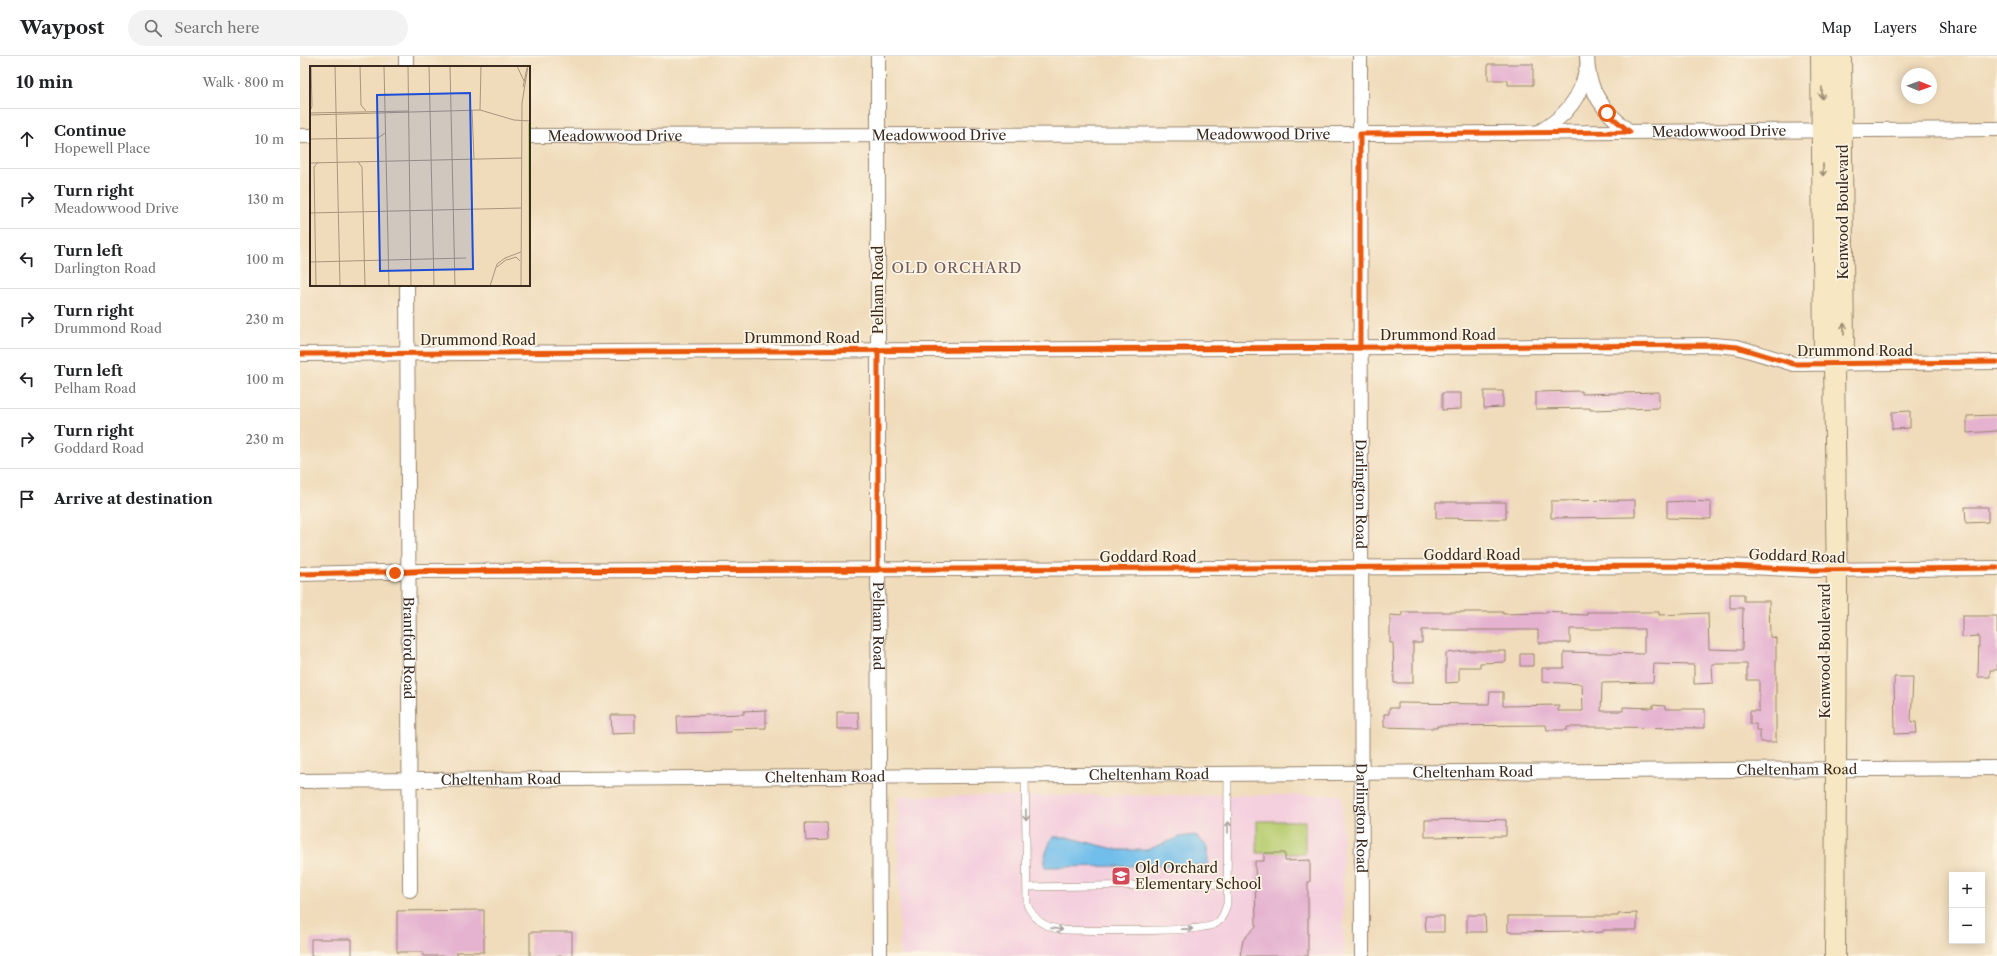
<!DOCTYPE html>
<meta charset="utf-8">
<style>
:root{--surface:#fff;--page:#f2f2f2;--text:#202124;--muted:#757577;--line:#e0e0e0}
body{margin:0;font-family:"Libre Caslon Text",serif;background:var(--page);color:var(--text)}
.controls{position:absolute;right:12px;bottom:12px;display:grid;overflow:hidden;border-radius:0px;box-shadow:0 2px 10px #0003}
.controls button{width:36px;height:36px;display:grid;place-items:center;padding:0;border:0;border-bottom:1px solid var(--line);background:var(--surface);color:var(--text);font:20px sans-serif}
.compass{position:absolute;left:1601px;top:12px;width:36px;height:36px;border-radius:50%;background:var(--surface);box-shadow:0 2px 10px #0003;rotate:91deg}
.stop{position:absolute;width:12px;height:12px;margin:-9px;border:3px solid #ea580c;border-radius:50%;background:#fff}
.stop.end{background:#ea580c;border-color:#fff;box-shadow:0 1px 4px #0008}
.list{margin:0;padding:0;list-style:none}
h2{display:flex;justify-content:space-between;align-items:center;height:52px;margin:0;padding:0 16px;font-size:17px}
h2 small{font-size:13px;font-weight:400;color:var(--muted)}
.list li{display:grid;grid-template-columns:26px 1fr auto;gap:12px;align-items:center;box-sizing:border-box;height:60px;padding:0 16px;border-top:1px solid var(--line)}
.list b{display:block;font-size:15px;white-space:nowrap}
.list p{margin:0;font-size:13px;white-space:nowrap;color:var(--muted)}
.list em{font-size:13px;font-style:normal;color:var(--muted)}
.icon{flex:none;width:22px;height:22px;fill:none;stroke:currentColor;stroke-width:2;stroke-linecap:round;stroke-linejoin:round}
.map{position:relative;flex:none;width:1697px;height:900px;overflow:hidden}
header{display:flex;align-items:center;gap:24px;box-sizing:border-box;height:56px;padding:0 20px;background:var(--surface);border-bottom:1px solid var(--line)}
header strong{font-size:19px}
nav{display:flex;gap:22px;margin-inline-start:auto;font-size:14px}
.search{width:280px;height:36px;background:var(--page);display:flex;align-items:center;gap:10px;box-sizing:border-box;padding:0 14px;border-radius:22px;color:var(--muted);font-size:15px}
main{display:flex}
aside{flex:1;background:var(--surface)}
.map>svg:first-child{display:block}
.built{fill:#f4cfde}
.green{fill:#b8ce72;stroke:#7a7c48}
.water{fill:#71beeb;stroke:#567484}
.building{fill:#e5b2d0}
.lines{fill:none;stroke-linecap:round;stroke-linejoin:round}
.lane-casing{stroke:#96836c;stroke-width:8}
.street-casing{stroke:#96836c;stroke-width:16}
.secondary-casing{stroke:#96836c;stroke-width:22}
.lane{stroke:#fff;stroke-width:7}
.street{stroke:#fff;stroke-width:14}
.secondary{stroke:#f7e8c3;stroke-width:20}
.cycleway-casing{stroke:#fcf5e5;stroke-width:8}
.cycleway{stroke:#e8590c;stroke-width:5}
.oneway{stroke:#998970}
.oneway2{stroke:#a79f9a}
.route{stroke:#ea580c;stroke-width:5}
.labels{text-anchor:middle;stroke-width:3.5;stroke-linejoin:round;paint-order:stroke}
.street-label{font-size:14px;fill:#3b2a1e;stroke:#fcf5e5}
.poi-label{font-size:14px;fill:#3b2a1e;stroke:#fcf5e5;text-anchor:start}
.neighbourhood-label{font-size:15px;letter-spacing:1px;fill:#765a5c;stroke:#fcf5e5}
.inset-road{fill:none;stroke:#a8957c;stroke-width:1}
.view{fill:#1d4ed8;fill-opacity:0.15;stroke:#1d4ed8;stroke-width:2}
.inset-edge{fill:none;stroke:#3b2a1e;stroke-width:2}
</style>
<header>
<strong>Waypost</strong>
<div class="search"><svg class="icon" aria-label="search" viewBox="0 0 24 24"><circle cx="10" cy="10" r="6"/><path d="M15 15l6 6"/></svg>Search here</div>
<nav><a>Map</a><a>Layers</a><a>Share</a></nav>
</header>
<main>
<aside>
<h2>10 min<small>Walk · 800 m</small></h2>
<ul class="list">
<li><svg class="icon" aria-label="ahead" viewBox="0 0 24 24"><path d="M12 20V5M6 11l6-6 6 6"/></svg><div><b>Continue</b><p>Hopewell Place</p></div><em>10 m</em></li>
<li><svg class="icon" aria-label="right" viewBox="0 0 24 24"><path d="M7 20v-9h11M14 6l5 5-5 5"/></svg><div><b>Turn right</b><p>Meadowwood Drive</p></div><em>130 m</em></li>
<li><svg class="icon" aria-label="left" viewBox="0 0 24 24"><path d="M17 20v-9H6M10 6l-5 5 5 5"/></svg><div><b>Turn left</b><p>Darlington Road</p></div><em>100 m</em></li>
<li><svg class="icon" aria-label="right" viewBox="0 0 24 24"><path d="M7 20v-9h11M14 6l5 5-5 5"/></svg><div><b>Turn right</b><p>Drummond Road</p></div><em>230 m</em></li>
<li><svg class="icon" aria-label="left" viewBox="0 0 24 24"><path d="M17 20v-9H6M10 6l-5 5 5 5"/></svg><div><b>Turn left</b><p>Pelham Road</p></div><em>100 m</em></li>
<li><svg class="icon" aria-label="right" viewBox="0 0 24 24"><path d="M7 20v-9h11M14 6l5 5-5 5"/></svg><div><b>Turn right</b><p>Goddard Road</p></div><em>230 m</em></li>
<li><svg class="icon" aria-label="arrive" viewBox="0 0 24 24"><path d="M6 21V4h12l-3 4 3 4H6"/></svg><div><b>Arrive at destination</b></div></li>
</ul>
</aside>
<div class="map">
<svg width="1697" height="900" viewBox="0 0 1697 900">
<rect width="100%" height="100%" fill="#fcf5e5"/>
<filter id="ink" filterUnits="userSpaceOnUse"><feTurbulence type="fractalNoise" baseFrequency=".025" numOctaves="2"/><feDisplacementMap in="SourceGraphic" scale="8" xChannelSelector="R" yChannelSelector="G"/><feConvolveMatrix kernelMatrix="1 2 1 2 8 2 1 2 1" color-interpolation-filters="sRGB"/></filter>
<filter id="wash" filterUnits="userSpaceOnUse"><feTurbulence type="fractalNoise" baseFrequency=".012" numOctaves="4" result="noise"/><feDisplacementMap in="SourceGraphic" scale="16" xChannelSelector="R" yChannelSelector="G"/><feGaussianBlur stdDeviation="0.9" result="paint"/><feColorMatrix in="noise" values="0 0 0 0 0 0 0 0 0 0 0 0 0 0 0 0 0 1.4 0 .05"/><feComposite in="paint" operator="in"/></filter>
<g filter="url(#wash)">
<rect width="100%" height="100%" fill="#f0dcbb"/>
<path class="built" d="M 1042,739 L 1044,900 L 600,900 L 598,740 Z"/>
<path class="green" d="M 957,765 L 1005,765 L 1005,798 L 957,797 Z"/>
<path class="water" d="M 895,779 L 908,791 L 908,809 L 745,811 L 745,799 L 752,781 L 767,781 L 818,794 L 847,794 L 880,781 Z"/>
<g id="blocks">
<path class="building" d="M 1188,8 L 1233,8 L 1233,29 L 1208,29 L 1208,24 L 1188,24 Z
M 1184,335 L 1203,335 L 1203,351 L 1184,352 Z
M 1282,335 L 1282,338 L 1359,336 L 1359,352 L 1290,354 L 1290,352 L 1236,353 L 1236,336 Z
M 1142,337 L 1161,337 L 1161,353 L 1142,354 Z
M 1610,355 L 1610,372 L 1592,373 L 1592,356 Z
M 1697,359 L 1697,375 L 1667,377 L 1667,360 Z
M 1335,444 L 1335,461 L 1251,462 L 1251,445 Z
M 1386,445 L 1411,446 L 1411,463 L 1367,462 L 1367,446 Z
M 1136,446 L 1206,446 L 1206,463 L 1136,462 Z
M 1665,451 L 1688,451 L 1688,466 L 1666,467 Z
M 1430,538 L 1444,538 L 1444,545 L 1469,545 L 1470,581 L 1476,582 L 1476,686 L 1460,686 L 1460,674 L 1456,674 L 1456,668 L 1450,668 L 1450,655 L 1459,655 L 1459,624 L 1447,624 L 1447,608 L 1412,608 L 1413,627 L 1394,628 L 1394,609 L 1354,608 L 1353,626 L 1302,627 L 1301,655 L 1323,655 L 1323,651 L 1353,652 L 1353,649 L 1365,650 L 1365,653 L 1405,653 L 1405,672 L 1301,671 L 1267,671 L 1267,674 L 1247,674 L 1246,669 L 1137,670 L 1137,672 L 1120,672 L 1084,671 L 1084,658 L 1089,658 L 1089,652 L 1098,652 L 1098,647 L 1189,648 L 1190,636 L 1203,636 L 1203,650 L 1259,649 L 1258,655 L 1283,655 L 1282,628 L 1242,626 L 1242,612 L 1264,612 L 1264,596 L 1344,598 L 1344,573 L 1270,573 L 1270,587 L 1238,587 L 1238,574 L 1122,574 L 1122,587 L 1113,587 L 1113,627 L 1094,627 L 1093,587 L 1090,587 L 1090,559 L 1102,560 L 1102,556 L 1203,556 L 1203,558 L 1246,557 L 1246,555 L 1261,556 L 1261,558 L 1287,559 L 1287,556 L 1359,556 L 1359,559 L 1408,557 L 1409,593 L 1442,594 L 1443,552 L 1430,552 Z
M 1662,560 L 1697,560 L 1697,614 L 1690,614 L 1690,621 L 1678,621 L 1679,580 L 1662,581 Z
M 1166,595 L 1206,595 L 1206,606 L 1180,607 L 1180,611 L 1159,611 L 1159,626 L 1146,627 L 1146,597 Z
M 1220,598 L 1233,598 L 1233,610 L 1220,610 Z
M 1594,621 L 1613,621 L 1611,666 L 1616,666 L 1617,677 L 1595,678 Z
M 466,654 L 466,672 L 431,673 L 431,676 L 378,677 L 377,660 L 444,658 L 444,655 Z
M 537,656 L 558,656 L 559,673 L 537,673 Z
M 311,659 L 335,659 L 335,677 L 312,678 Z
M 1174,763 L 1206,764 L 1206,780 L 1125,781 L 1125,764 Z
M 505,767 L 527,767 L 528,784 L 506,785 Z
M 964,797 L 985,797 L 985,805 L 1010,804 L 1010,826 L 1008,826 L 1008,900 L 940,900 L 943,884 L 956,870 L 955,805 L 964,805 Z
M 184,854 L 184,896 L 157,896 L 157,900 L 123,900 L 123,896 L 97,896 L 97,855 Z
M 1337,857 L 1337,874 L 1303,874 L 1303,876 L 1284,877 L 1284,875 L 1208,876 L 1208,860 L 1318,860 L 1318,858 Z
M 1167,859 L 1185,859 L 1186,876 L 1167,876 Z
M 1125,860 L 1144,860 L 1144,876 L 1126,876 Z
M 230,876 L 272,876 L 272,900 L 230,900 Z
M 11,883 L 52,883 L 52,900 L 11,900 Z"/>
</g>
</g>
<g filter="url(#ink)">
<use href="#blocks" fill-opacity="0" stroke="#96836c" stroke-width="1"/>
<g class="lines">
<g class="lane-casing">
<path id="lane" d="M 725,720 L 727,849 C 736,866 745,871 763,874 C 787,874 904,878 917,867 C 923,862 925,855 927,848 L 928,718
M 727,831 L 928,828"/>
</g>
<g class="street-casing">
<g id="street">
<path d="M 106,0 L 106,11"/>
<path id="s1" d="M 578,0 L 578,514 L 580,900"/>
<path id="s2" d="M 1060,0 L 1062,900"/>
<path d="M 1287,0 C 1287,35 1303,55 1330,76"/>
<path d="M 1239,76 C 1264,62 1281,43 1286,14"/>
<path d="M 0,80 L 11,80"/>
<path id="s3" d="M 229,80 L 1077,78 L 1697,73"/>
<path id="s4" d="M 107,229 L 110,834"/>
<path d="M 0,298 L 1413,289 L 1437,291 L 1494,308 L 1697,306"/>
<path d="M 0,518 L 123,515 L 1427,510 L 1513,514 L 1697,512"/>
<path id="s5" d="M 0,725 L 1697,712"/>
</g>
</g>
<g class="secondary-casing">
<path id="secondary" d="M 1521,0 L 1524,294 L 1534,309 L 1537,530 L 1535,900
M 1534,309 L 1544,294 L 1541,0"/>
</g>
<use href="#lane" class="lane"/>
<use href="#street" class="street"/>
<use href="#secondary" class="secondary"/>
<g class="cycleway-casing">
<path id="cycleway" d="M 0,298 L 1413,289 L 1437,291 L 1494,308 L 1697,306
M 0,518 L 123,515 L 1427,510 L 1513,514 L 1697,512"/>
</g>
<use href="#cycleway" class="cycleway"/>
</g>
<defs><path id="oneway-shaft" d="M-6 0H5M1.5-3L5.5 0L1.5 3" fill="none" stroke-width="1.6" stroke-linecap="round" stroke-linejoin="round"/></defs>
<g class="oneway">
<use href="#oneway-shaft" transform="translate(1522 37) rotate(89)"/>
<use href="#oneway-shaft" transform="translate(1523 114) rotate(90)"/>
<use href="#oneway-shaft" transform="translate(1544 273) rotate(-90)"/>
</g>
<g class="oneway2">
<use href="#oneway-shaft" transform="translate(726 759) rotate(89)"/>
<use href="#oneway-shaft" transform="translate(928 771) rotate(-90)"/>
<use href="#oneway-shaft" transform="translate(757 873) rotate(8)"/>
<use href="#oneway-shaft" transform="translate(887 873) rotate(-1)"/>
</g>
</g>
<g class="lines" filter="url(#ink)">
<path class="route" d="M 95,517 L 123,515 L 578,514 L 578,294 L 1060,292 L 1060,78 L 1330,76 L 1307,57"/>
</g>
<defs>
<g id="school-square" transform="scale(1)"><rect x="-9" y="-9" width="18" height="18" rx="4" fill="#d1495b" stroke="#fcf5e5"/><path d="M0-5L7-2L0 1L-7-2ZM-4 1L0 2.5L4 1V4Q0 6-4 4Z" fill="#fff"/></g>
</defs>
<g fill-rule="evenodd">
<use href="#school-square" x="821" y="820"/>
</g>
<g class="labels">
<g class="street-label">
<text dy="5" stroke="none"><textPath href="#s3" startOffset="1190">Meadowwood Drive</textPath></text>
<text dy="5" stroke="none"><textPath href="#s3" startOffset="734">Meadowwood Drive</textPath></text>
<text dy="5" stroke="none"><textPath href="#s3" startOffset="410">Meadowwood Drive</textPath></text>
<text dy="5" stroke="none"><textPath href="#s3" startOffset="86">Meadowwood Drive</textPath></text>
<text transform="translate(1543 156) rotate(-90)" y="5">Kenwood Boulevard</text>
<text transform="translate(578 234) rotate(-90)" y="5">Pelham Road</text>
<text x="1138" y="284">Drummond Road</text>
<text x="502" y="287">Drummond Road</text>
<text x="178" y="289">Drummond Road</text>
<text x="1555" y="300">Drummond Road</text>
<text dy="5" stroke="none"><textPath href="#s2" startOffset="438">Darlington Road</textPath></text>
<text x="1172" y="504">Goddard Road</text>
<text transform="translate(1497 500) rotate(2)" y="5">Goddard Road</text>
<text x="848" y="506">Goddard Road</text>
<text dy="5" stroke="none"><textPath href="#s1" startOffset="570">Pelham Road</textPath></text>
<text dy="5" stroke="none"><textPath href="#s4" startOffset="363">Brantford Road</textPath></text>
<text transform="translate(1525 595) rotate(-90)" y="5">Kenwood Boulevard</text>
<text dy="5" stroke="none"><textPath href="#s5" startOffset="1497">Cheltenham Road</textPath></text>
<text dy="5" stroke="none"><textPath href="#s5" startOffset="1173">Cheltenham Road</textPath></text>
<text dy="5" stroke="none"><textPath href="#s5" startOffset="849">Cheltenham Road</textPath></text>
<text dy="5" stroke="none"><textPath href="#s5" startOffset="525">Cheltenham Road</textPath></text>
<text dy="5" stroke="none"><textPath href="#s5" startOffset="201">Cheltenham Road</textPath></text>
<text dy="5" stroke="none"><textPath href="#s2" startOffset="762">Darlington Road</textPath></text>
</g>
<g class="poi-label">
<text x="835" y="817">Old Orchard<tspan x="835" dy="16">Elementary School</tspan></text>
</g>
<g class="neighbourhood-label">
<text x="657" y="217">OLD ORCHARD</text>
</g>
</g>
<g transform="translate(10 10)">
<rect width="220" height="220" fill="#f0dcbb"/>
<path d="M 218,57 L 220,57 L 220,220 L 219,220 Z" fill="#b8ce72"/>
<path class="inset-road" d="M 25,0 L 30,220M 50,0 L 51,39 L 56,45M 74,0 L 79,220M 98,0 L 101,220M 119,0 L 124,220M 140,0 L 145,220M 207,0 L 214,15M 213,21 L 217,2M 162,44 L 164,93M 170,44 L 171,0M 0,45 L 2,40 L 1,0M 0,47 L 99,45M 0,49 L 170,44 L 204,54 L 220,55M 0,73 L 68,72 L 75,67M 48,96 L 52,101 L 55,220M 0,97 L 212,92M 0,147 L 212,142M 197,194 L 206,191 L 210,195M 0,196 L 156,192M 187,201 L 197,193M 6,220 L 4,101 L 8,96M 180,220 L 187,198 L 195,192 L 211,186M 211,220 L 212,37 L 218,0"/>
<path class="view" d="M 160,27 L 163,203 L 70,205 L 67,29 Z"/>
<rect width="220" height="220" class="inset-edge"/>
</g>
</svg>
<div class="controls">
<button>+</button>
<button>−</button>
</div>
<svg class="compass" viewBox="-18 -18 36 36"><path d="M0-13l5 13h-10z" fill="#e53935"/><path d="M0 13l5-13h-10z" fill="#757577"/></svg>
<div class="stop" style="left:1307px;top:57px"></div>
<div class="stop end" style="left:95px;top:517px"></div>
</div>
</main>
